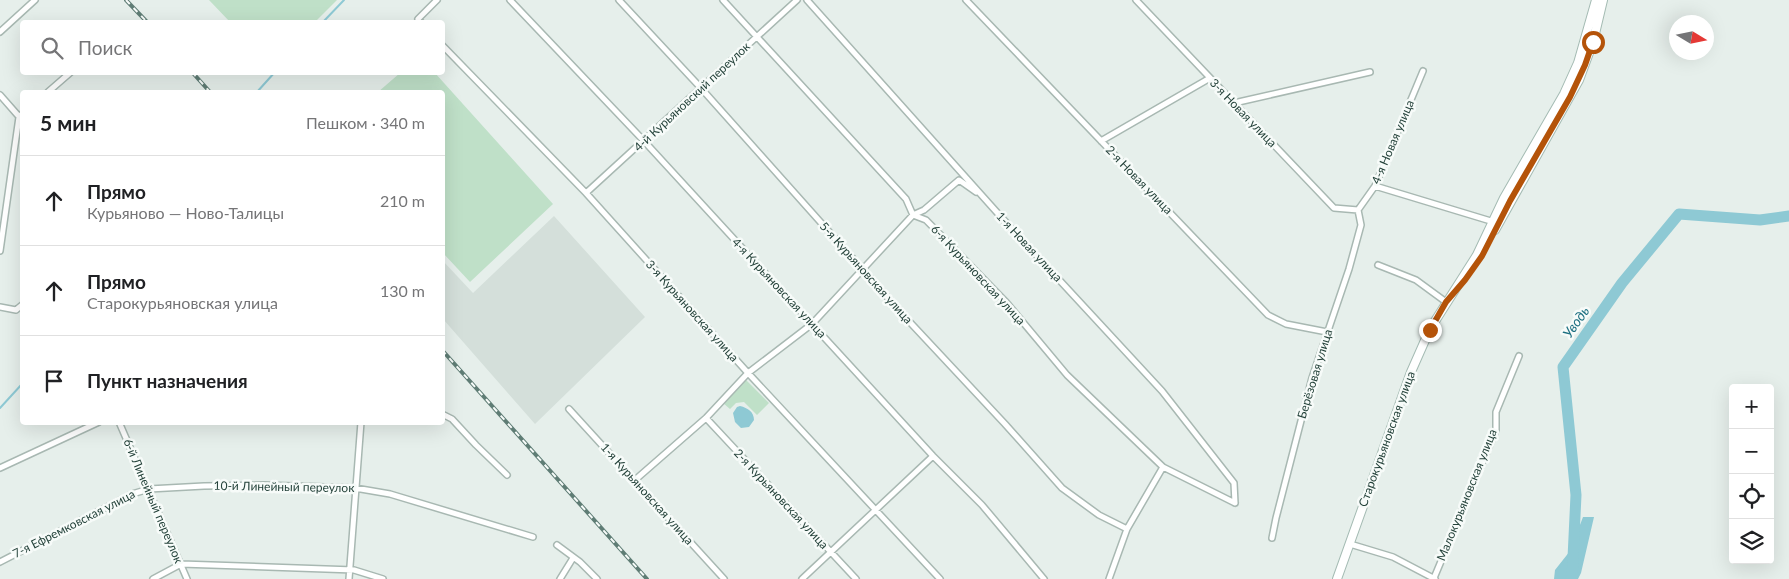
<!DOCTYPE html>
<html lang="ru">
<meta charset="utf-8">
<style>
:root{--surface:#fff;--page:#f2f2f2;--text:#202124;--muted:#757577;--line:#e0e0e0}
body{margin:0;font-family:Lato,sans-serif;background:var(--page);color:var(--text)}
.controls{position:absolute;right:15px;bottom:15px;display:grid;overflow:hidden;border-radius:5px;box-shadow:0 5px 20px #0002}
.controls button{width:45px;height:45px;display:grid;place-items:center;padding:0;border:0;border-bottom:1px solid var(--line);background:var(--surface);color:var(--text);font:25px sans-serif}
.compass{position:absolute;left:1669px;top:15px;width:45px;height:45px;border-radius:50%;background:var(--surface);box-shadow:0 5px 20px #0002;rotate:100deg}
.stop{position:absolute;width:15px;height:15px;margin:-11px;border:4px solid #b45309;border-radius:50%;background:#fff}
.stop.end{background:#b45309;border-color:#fff;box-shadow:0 1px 5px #0008}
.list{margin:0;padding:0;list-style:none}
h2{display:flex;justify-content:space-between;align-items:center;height:65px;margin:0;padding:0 20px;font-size:21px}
h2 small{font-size:16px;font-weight:400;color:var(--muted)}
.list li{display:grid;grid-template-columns:32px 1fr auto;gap:15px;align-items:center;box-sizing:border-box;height:90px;padding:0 20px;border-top:1px solid var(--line)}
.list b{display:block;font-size:19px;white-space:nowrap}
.list p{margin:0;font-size:16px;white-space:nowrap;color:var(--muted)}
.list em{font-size:16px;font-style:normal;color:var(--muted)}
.icon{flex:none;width:28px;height:28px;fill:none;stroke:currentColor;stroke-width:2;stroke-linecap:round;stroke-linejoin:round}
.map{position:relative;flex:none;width:1789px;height:579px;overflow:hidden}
.search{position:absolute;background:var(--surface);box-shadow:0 5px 20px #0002;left:20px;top:20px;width:425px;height:55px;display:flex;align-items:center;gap:12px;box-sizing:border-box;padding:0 18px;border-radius:5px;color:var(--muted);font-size:19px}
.panel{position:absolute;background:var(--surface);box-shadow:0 5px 20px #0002;left:20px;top:90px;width:425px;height:335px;border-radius:5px}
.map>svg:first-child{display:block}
.built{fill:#d4dfda}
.green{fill:#bfe0c8}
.water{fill:#8ec9d4}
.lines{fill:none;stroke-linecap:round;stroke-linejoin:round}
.stream{stroke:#8ec9d4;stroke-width:2}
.river{stroke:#8ec9d4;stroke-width:11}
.street-casing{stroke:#a8b8b2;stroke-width:8}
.secondary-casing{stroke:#a4bbb3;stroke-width:10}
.street{stroke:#fff;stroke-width:5}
.secondary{stroke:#fff;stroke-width:8}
.rail-casing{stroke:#5f7d75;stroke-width:4}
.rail{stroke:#f7fbf9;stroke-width:2;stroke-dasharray:5.5;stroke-linecap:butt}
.route{stroke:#b45309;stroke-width:6}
.labels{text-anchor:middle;stroke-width:5;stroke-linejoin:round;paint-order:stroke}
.street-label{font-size:12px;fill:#24423a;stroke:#f7fbf9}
.water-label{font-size:14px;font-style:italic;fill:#1c6f80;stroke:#f7fbf9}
</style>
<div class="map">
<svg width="1789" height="579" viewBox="0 0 1789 579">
<rect width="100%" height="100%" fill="#e6efeb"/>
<path class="built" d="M 554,216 L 645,317 L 535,424 L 443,319 L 443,261 L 473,293 Z"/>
<path class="green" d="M 209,0 L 337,0 L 315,22 L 230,22 Z
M 400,73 L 435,73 L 553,204 L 470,282 L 443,253 L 442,92 L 378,92 Z
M 746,380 L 769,403 L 757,415 L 744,402 L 736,403 L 730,409 L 723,403 Z"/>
<path class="water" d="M 740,406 C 748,408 754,412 754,420 L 749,427 L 741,428 L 735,422 L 733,413 L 737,407 Z
M 1583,517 L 1594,517 L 1581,573 L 1578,579 L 1554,579 L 1555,570 L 1570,551 Z"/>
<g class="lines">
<path class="stream" d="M 323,22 L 344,0
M 257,92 L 275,72
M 0,408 L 22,384"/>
<path class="river" d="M 1572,579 L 1576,495 L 1563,367 L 1622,283 L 1679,214 L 1760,220 L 1789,216"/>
<g class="street-casing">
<path id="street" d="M 510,0 L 644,141 L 933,456 L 982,505 L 1044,579
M 619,0 L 700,87 L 906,318 L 1005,424 L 1062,488 L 1099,515 L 1127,529
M 723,0 L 906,199 L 913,215 L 926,220 L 1006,302 L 1067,375 L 1163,467 L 1235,503
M 807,0 L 1002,218 L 1162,391 L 1234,483 L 1235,503
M 966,0 L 1268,315 L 1286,324 L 1327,332
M 1136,0 L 1334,208 L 1358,210
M 421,22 L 418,19 L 437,0
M 0,32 L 35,0
M 442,45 L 586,193 L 748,373 L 940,579
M 48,92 L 71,72
M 0,95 L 22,120
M 1234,103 L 1370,72
M 1101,141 L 1210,78
M 1375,186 L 1494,222
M 586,193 L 797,0
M 1358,210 L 1375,186 L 1423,71
M 0,251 L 19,117 L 22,114
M 1378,265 L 1416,280 L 1446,302
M 0,307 L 16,310 L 22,305
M 569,409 L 724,579
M 442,414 L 452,419 L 476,445 L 507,475
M 706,418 L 856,579
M 119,422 L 187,579
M 0,468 L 99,422
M 635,480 L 706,418 L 748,373 L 812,324 L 913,215 L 924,210 L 959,180 L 976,192
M 1272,538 L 1276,518 L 1312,378 L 1349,269 L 1361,225 L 1358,210
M 1350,544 L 1393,557 L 1435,579
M 557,545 L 580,562 L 597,579
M 0,562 L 132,494 L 149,489 L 204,486 L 264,485 L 355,488 L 390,494 L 533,537
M 1434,578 L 1496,430 L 1496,412 L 1519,356
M 153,579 L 181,564 L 354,570 L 383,579
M 349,579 L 361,422
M 560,579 L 573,558
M 802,579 L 933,456
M 1109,579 L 1127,529 L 1163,467"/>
</g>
<g class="secondary-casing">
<path id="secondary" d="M 1495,230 L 1579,80 L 1593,42 L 1603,0
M 1337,579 L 1411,372 L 1430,329 L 1477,255 L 1504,198 L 1564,94 L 1578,63 L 1596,0"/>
</g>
<use href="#street" class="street"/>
<use href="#secondary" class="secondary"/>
<g class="rail-casing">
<path id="rail" d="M 126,0 L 147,22
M 192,72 L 210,92
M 442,350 L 647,579"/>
</g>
<use href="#rail" class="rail"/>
</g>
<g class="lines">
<path class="route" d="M 1430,330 L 1446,302 L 1465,280 L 1482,256 L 1510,201 L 1570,97 L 1585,65 L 1593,42"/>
</g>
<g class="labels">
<g class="street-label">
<text transform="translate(692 97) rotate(-43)" y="4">4-й Курьяновский переулок</text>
<text transform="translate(1243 113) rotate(46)" y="4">3-я Новая улица</text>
<text transform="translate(1393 142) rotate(-67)" y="4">4-я Новая улица</text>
<text transform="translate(1139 180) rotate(46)" y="4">2-я Новая улица</text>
<text transform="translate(1029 247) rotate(47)" y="4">1-я Новая улица</text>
<text transform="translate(866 273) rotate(48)" y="4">5-я Курьяновская улица</text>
<text transform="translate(978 275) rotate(47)" y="4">6-я Курьяновская улица</text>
<text transform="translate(779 288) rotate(47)" y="4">4-я Курьяновская улица</text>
<text transform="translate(692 311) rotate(48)" y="4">3-я Курьяновская улица</text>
<text transform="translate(1315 374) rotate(-73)" y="4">Берёзовая улица</text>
<text transform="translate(1387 439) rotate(-70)" y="4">Старокурьяновская улица</text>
<text transform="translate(284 487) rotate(1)" y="4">10-й Линейный переулок</text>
<text transform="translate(647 494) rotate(48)" y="4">1-я Курьяновская улица</text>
<text transform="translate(1467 495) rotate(-68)" y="4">Малокурьяновская улица</text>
<text transform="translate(781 499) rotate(47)" y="4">2-я Курьяновская улица</text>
<text transform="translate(153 501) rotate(67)" y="4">6-й Линейный переулок</text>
<text transform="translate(74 524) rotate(-27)" y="4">7-я Ефремковская улица</text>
</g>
<g class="water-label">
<text transform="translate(1576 322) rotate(-55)" y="5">Уводь</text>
</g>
</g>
</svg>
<div class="controls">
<button>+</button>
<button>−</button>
<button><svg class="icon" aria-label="locate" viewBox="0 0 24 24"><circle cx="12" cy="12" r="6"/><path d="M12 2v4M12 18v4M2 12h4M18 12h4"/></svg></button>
<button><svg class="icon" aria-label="layers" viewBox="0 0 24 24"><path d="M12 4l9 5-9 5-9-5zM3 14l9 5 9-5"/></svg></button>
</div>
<svg class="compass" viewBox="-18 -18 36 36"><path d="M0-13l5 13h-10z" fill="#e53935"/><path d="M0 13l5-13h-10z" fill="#757577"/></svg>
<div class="stop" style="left:1593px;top:42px"></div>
<div class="stop end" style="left:1430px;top:330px"></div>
<div class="search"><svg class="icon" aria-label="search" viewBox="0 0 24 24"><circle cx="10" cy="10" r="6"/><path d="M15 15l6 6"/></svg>Поиск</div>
<section class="panel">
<h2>5 мин<small>Пешком · 340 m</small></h2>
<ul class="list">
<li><svg class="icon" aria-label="ahead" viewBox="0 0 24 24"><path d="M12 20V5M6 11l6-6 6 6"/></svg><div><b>Прямо</b><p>Курьяново — Ново-Талицы</p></div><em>210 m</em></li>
<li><svg class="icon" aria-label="ahead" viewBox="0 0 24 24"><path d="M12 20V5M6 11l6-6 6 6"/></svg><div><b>Прямо</b><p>Старокурьяновская улица</p></div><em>130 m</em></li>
<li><svg class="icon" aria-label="arrive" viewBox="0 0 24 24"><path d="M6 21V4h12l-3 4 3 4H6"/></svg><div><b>Пункт назначения</b></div></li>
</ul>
</section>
</div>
